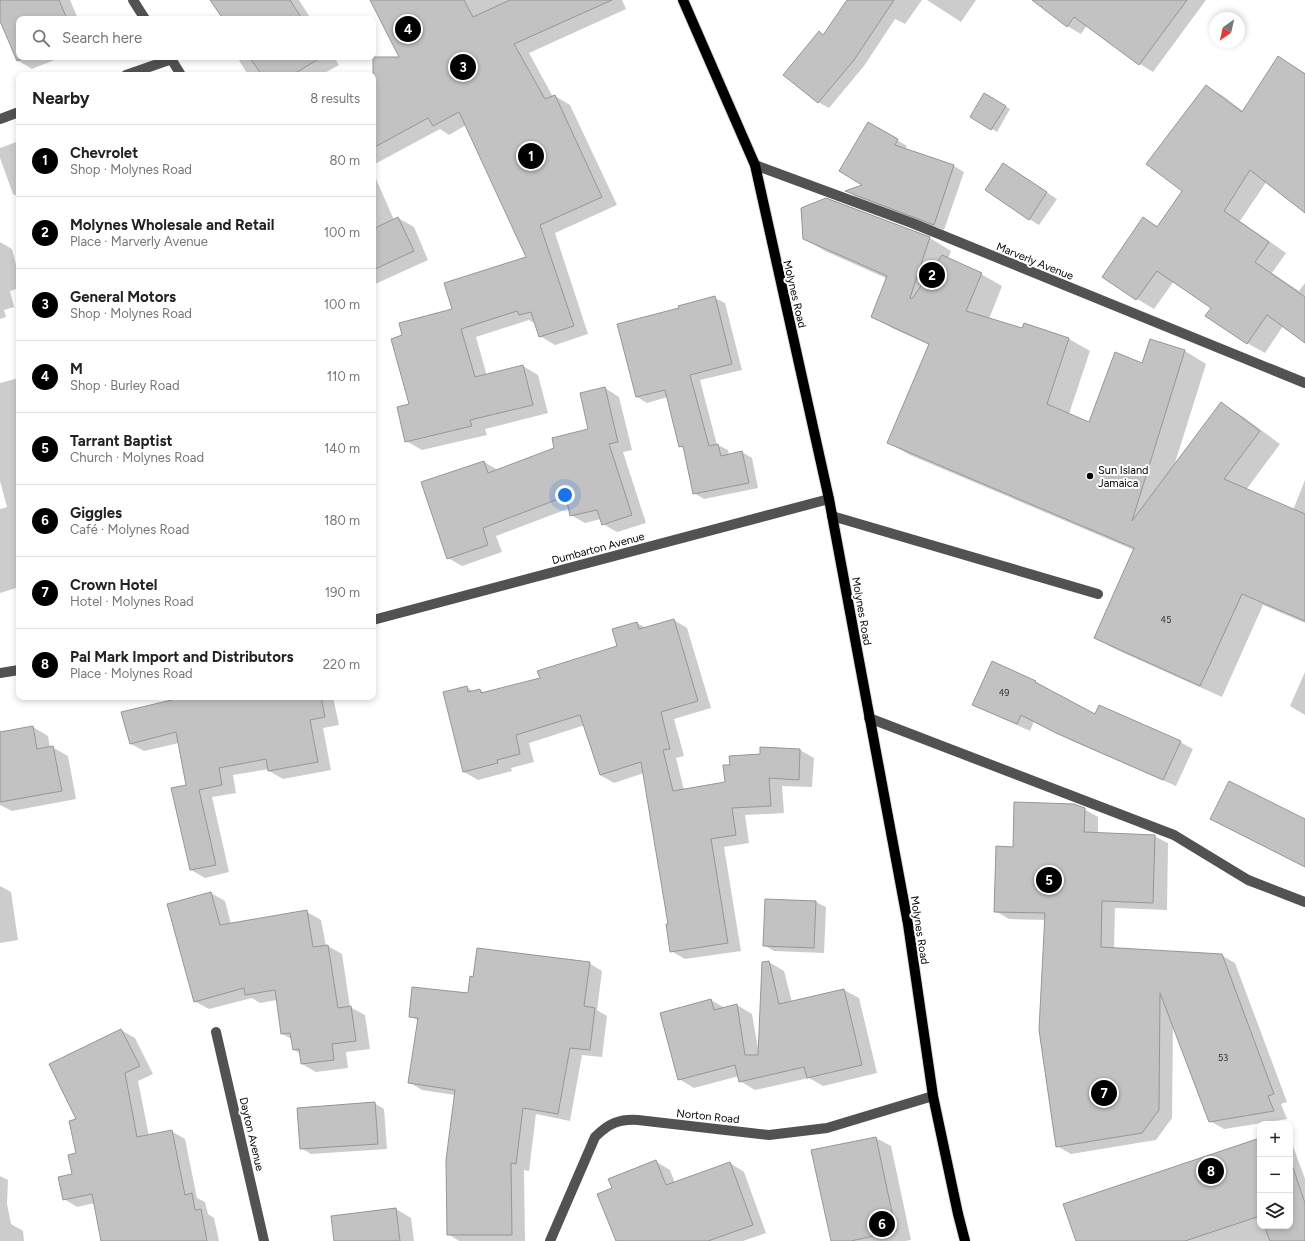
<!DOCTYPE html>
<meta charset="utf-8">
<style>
:root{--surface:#fff;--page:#f6f6f6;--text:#222;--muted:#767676;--line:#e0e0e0;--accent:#000}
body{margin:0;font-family:Figtree,sans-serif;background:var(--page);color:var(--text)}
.controls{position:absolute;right:12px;bottom:12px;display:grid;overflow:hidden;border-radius:8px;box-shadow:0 2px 6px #0003}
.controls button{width:36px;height:36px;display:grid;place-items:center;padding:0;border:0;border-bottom:1px solid var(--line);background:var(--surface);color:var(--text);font:20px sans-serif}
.compass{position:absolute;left:1209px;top:12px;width:36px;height:36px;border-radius:50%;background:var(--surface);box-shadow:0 2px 6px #0003;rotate:214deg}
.you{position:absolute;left:565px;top:495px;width:14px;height:14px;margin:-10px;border:3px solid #fff;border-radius:50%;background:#1a73e8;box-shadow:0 0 0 6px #1a73e833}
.badge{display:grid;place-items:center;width:26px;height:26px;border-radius:50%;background:var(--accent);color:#fff;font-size:13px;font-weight:700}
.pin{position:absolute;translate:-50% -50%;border:2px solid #fff;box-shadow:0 1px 4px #0006}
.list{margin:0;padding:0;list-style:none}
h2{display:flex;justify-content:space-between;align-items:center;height:52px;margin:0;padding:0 16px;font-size:17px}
h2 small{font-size:13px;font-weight:400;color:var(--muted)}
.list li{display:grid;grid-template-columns:26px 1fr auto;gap:12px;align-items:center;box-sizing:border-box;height:72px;padding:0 16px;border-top:1px solid var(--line)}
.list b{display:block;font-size:15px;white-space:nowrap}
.list p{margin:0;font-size:13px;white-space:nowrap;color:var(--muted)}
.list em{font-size:13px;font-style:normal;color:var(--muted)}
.icon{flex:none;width:22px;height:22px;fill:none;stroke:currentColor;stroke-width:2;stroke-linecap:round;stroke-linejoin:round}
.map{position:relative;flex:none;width:1305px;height:1241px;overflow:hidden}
.search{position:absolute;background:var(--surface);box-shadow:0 2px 6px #0003;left:16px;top:16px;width:360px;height:44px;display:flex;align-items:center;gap:10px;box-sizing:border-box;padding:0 14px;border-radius:8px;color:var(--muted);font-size:15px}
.panel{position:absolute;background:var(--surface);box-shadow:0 2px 6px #0003;left:16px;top:72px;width:360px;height:628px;border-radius:8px}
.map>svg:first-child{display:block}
.shadow{fill:#0003}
.building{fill:#c2c2c2;stroke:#969696}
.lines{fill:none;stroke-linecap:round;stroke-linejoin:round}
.major-casing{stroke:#dbdbdb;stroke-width:12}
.minor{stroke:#525252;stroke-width:10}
.major{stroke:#000;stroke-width:10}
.poi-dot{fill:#000;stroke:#fff;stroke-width:1.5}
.labels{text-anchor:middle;stroke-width:4;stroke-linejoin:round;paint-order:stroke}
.number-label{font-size:9px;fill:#303030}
.street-label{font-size:11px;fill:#000;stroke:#fff}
.poi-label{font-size:11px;fill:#000;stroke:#fff;text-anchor:start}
</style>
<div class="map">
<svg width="1305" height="1241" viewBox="0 0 1305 1241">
<rect width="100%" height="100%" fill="#fff"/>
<path class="shadow" d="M 0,0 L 70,0 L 78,19 L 19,19 L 19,57 L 62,57 L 32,69 L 17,60 L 0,19 Z
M 211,0 L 299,0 L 311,19 L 224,19 Z
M 371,0 L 622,0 L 626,9 L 529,53 L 553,97 L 555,96 L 570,105 L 617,205 L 555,233 L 588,334 L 555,345 L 540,336 L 536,324 L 529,320 L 476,337 L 487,376 L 523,366 L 538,375 L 548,413 L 485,429 L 487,435 L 422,450 L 406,441 L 411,405 L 403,336 L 454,309 L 528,257 L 466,125 L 449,135 L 440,129 L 373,165 L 373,77 L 401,60 Z
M 848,0 L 922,0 L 905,24 L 895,19 L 864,66 L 829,108 L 818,102 L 819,32 L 824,35 Z
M 927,0 L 976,0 L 961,22 Z
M 1036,0 L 1206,0 L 1153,72 L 1140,64 L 1087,25 L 1081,34 L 1067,26 Z
M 237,57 L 334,57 L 339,65 L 321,75 L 248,75 Z
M 1279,57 L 1305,73 L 1305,211 L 1267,181 L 1240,221 L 1286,253 L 1272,273 L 1299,291 L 1305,283 L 1305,342 L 1283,326 L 1265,353 L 1247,343 L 1212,307 L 1174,281 L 1154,309 L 1137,299 L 1104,276 L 1144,218 L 1159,227 L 1184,191 L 1206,86 L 1223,96 L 1243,111 Z
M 985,94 L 1010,109 L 997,132 L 971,116 Z
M 868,123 L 907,146 L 905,149 L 954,166 L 964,172 L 944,230 L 856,197 L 847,191 L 865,185 Z
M 19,141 L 19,197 L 13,194 L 0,158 L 0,148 Z
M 1004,164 L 1057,199 L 1039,225 L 1029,219 Z
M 373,172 L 394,220 L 398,218 L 414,227 L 428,260 L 373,285 Z
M 826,199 L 930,238 L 951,251 L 948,259 L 981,274 L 1002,286 L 989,319 L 1022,329 L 1069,339 L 1090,351 L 1069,414 L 1089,423 L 1143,364 L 1185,351 L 1206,364 L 1174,466 L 1221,403 L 1242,416 L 1280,444 L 1246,490 L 1293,510 L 1305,480 L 1305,623 L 1263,605 L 1222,697 L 1117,650 L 1095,638 L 1134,550 L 910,455 L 889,443 L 930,345 L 894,329 L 872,316 L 888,279 L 825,251 L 804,239 Z
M 0,242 L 12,249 L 19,276 L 19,288 L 10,291 L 14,307 L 4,310 L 6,317 L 0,319 Z
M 715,298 L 725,303 L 742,370 L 700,380 L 717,445 L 718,445 L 728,450 L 729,455 L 742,452 L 752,458 L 758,488 L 704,499 L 694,493 L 685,449 L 680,446 L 668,397 L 647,403 L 637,397 L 618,325 L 680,308 Z
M 19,378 L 19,587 L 0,593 L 0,509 L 7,507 L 0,481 L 0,383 Z
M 605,388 L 619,397 L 632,450 L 623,452 L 646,523 L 617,532 L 603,524 L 601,519 L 585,523 L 571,515 L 570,508 L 496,536 L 502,552 L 462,566 L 448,558 L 484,462 L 498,470 L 555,449 L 589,429 Z
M 674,620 L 687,628 L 711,708 L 674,719 L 684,756 L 676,758 L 684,790 L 726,783 L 731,766 L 761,754 L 761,748 L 800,750 L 814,758 L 812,787 L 782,786 L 784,813 L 745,815 L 749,843 L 724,847 L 741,951 L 685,959 L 671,951 L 669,925 L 644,773 L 614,783 L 600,775 L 585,725 L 529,743 L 534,762 L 511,768 L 512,771 L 478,780 L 464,772 L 444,693 L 467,687 L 474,692 L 480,690 L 485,693 L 541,679 L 618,647 L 637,623 L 646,628 Z
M 992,663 L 1036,682 L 1095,716 L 1180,742 L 1193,749 L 1176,786 L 1070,740 L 1034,721 L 1030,731 L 986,711 L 974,704 Z
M 1305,672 L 1305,715 L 1290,706 Z
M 189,697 L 333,697 L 339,725 L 323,728 L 331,770 L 283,779 L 269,771 L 269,769 L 233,775 L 236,793 L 212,797 L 229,872 L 205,878 L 191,870 L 187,786 L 179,743 L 144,751 L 131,744 Z
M 33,727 L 48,736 L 50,748 L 52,747 L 68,756 L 76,799 L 12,811 L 0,805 L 0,733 Z
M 1084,809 L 1098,817 L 1098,833 L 1154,836 L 1168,843 L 1167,910 L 1115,908 L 1114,949 L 1221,955 L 1235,963 L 1287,1102 L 1281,1104 L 1287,1119 L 1224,1129 L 1210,1121 L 1173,1025 L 1172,1118 L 1156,1140 L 1071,1154 L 1057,1146 L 1046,920 L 1009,919 L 995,911 L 1014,848 Z
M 0,886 L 11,892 L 18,940 L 0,943 Z
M 211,893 L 225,901 L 231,924 L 307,912 L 321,920 L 326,946 L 328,946 L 342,954 L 350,1007 L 365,1015 L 370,1049 L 346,1052 L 348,1068 L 316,1072 L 302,1064 L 301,1054 L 294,1050 L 292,1039 L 282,1034 L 277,1000 L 260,1003 L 252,998 L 209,1009 L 194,1001 Z
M 816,902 L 826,907 L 824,953 L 774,951 L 764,945 Z
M 769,962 L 784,971 L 792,1002 L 844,990 L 859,998 L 877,1073 L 823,1086 L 809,1078 L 755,1090 L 740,1081 L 739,1076 L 694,1088 L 679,1079 L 711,1000 L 725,1008 L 737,1005 L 752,1014 L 759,1054 Z
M 589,963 L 602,971 L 597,1010 L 607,1016 L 602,1057 L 582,1055 L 570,1121 L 536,1114 L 529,1171 L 524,1170 L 525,1241 L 459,1241 L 448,1234 L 455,1095 L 422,1090 L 409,1082 L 419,1021 L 410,1016 L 469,994 Z
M 121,1030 L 135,1038 L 153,1074 L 138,1081 L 149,1136 L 171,1131 L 185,1139 L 197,1198 L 205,1202 L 208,1214 L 214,1218 L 219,1241 L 102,1241 L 95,1203 L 77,1207 L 64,1199 L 73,1175 L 77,1154 L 77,1120 Z
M 374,1103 L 384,1109 L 387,1149 L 311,1154 L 301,1148 Z
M 876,1138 L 891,1146 L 911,1240 L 905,1241 L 832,1241 Z
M 1290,1138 L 1305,1179 L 1305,1241 L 1077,1241 L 1260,1139 L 1260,1226 L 1290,1226 Z
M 655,1161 L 670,1170 L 675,1183 L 730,1163 L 744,1172 L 766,1233 L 743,1241 L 617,1241 L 613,1188 Z
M 0,1176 L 8,1180 L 7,1204 L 11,1224 L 23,1231 L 24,1241 L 0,1241 Z
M 396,1209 L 411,1218 L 414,1241 L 335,1241 Z"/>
<path class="building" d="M 0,0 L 59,0 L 67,19 L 19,19 L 19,57 L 26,57 L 17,61 L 0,21 Z
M 210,0 L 290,0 L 302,19 L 223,19 Z
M 370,0 L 464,0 L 473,17 L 510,0 L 612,0 L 514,44 L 545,99 L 555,95 L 602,197 L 540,225 L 574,326 L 539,337 L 531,312 L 519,315 L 517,311 L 461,329 L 475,377 L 523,365 L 533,405 L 470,420 L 472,426 L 405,442 L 397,407 L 409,404 L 391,339 L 402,335 L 399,323 L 452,309 L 444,283 L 526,257 L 459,112 L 433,126 L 428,118 L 373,148 L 373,57 L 399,57 Z
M 847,0 L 894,0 L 854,60 L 818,103 L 783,75 L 819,31 L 823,35 Z
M 1032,0 L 1187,0 L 1139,65 L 1074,17 L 1067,27 Z
M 1278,56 L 1305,74 L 1305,213 L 1250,170 L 1224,211 L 1269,242 L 1255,262 L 1305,297 L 1305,343 L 1267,315 L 1247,344 L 1205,316 L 1211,308 L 1157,271 L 1136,300 L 1102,277 L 1143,217 L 1157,227 L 1182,191 L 1146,164 L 1206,85 L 1242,112 Z
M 249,57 L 322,57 L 292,75 L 262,75 Z
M 984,93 L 1006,106 L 991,130 L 970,117 Z
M 868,122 L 898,139 L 895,145 L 954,165 L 934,225 L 845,191 L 862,185 L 839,171 Z
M 1003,163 L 1047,192 L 1029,220 L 985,190 Z
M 826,198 L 930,237 L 910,298 L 912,299 L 942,255 L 982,273 L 966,311 L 1022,328 L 1024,323 L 1069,338 L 1047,404 L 1089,422 L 1115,352 L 1142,363 L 1150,339 L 1185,350 L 1132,521 L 1221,402 L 1260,431 L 1224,479 L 1305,514 L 1305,621 L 1242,594 L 1200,686 L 1094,638 L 1134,548 L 887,443 L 929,344 L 871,317 L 887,276 L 803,239 L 801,208 Z
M 398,217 L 414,251 L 373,270 L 373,229 Z
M 715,296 L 732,364 L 690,375 L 709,446 L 718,444 L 721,456 L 742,451 L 749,483 L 693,494 L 683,446 L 679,447 L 665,390 L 636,397 L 617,324 L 679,308 L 678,306 Z
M 605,387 L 618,442 L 609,444 L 632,515 L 602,525 L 597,510 L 570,516 L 566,496 L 483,528 L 488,545 L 447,559 L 421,482 L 484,461 L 488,473 L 554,448 L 552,438 L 588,429 L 580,393 Z
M 674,619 L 698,701 L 661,712 L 670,749 L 663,750 L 673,791 L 725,782 L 723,765 L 730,765 L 729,756 L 760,754 L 760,747 L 800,749 L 799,780 L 769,778 L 771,806 L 732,808 L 736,835 L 711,839 L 728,943 L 670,952 L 666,924 L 668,924 L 641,762 L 600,775 L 580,715 L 516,735 L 520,754 L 497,760 L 498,763 L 463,772 L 443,692 L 467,686 L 468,692 L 480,689 L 481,693 L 540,678 L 537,671 L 617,646 L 612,629 L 637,622 L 639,629 Z
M 992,661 L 1036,681 L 1035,682 L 1095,714 L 1099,705 L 1181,741 L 1163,780 L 1056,733 L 1021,715 L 1017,724 L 972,705 Z
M 184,697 L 321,697 L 325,717 L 310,720 L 318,762 L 268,771 L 266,759 L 219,768 L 222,785 L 199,790 L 216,865 L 190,870 L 171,788 L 186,785 L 176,732 L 130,744 L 121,712 Z
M 33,726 L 37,749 L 53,746 L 62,791 L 0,802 L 0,732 Z
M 1229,781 L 1305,819 L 1305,867 L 1210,819 Z
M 1014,802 L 1074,804 L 1085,808 L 1084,832 L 1155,835 L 1153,903 L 1102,901 L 1101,947 L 1222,954 L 1274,1094 L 1268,1096 L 1274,1111 L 1209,1122 L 1160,993 L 1159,1110 L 1142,1133 L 1056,1147 L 1039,1030 L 1045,913 L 994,912 L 996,846 L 1013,847 Z
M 211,892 L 220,925 L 307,910 L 313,947 L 328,945 L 338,1008 L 351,1006 L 356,1041 L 332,1044 L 334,1060 L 301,1064 L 299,1049 L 293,1050 L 290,1033 L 281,1034 L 275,990 L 245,995 L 244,988 L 194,1002 L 167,904 Z
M 765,899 L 816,901 L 814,948 L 763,946 Z
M 477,948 L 590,962 L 584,1006 L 595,1008 L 590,1050 L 570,1048 L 558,1114 L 523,1108 L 516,1164 L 511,1163 L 512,1235 L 447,1235 L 446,1160 L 455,1090 L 408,1083 L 418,1018 L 409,1017 L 412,987 L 468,993 L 470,976 L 473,977 Z
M 769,961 L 779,1004 L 844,989 L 862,1065 L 807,1078 L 804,1067 L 739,1082 L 735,1065 L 678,1080 L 660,1013 L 711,999 L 714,1010 L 737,1004 L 745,1055 L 758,1055 L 762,962 Z
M 121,1029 L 140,1066 L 125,1073 L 137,1137 L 172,1130 L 185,1195 L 192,1193 L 195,1210 L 201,1209 L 207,1241 L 101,1241 L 92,1194 L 63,1200 L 58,1177 L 72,1174 L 68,1155 L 76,1153 L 69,1121 L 76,1119 L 49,1064 Z
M 375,1102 L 378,1144 L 300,1149 L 297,1108 Z
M 876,1137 L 896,1231 L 851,1241 L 831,1241 L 811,1150 Z
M 1260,1138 L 1260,1216 L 1185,1241 L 1076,1241 L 1063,1204 Z
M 1290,1159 L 1305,1203 L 1305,1241 L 1270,1241 L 1264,1226 L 1290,1226 Z
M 656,1160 L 666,1185 L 730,1162 L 753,1225 L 708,1241 L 616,1241 L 597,1194 L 612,1188 L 608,1179 Z
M 396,1208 L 400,1241 L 334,1241 L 331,1216 Z"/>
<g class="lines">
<g class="major-casing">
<path id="major" d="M 683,0 L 755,165 L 829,499 L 908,924 L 933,1096 L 958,1214 L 965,1241"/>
</g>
<path class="minor" d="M 133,0 L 145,19
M 170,57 L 181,75
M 126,75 L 172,59
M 0,119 L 19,112
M 755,165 L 912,223 L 1305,383
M 832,516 L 1098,594
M 373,620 L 829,499
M 0,673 L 19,670
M 869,718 L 1174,835 L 1248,880 L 1305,902
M 216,1032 L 264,1241
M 550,1241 L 595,1137 C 609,1123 619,1119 638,1120 L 769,1135 L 827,1128 L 933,1096"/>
<use href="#major" class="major"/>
</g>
<circle class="poi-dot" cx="1090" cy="476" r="4"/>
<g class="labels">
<g class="number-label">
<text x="1166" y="623">45</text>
<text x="1004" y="696">49</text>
<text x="1223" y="1061">53</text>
</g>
<g class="street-label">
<text transform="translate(1035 261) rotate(22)" y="4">Marverly Avenue</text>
<text transform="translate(795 294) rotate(77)" y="4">Molynes Road</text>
<text transform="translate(598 548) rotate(-15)" y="4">Dumbarton Avenue</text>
<text transform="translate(862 611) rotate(80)" y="4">Molynes Road</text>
<text transform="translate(920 930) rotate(81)" y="4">Molynes Road</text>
<text transform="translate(708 1116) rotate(6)" y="4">Norton Road</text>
<text transform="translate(252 1134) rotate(77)" y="4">Dayton Avenue</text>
</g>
<g class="poi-label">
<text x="1098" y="474">Sun Island<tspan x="1098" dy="13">Jamaica</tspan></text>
</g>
</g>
</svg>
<div class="controls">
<button>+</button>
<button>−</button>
<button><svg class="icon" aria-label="layers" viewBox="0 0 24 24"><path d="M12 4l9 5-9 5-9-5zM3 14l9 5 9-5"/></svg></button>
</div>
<svg class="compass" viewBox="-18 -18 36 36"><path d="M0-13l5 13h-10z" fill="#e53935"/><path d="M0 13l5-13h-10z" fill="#767676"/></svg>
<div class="you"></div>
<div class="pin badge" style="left:531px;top:156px">1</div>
<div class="pin badge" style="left:932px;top:275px">2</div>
<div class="pin badge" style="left:463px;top:67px">3</div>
<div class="pin badge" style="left:408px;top:29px">4</div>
<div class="pin badge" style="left:1049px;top:880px">5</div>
<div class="pin badge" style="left:882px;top:1224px">6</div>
<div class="pin badge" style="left:1104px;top:1093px">7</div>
<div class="pin badge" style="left:1211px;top:1171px">8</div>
<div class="search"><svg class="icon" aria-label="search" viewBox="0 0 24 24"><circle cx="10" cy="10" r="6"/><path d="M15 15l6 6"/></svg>Search here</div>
<section class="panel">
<h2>Nearby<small>8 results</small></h2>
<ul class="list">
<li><span class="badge">1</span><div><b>Chevrolet</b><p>Shop · Molynes Road</p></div><em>80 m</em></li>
<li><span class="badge">2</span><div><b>Molynes Wholesale and Retail</b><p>Place · Marverly Avenue</p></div><em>100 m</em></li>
<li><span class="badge">3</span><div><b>General Motors</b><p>Shop · Molynes Road</p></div><em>100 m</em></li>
<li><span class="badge">4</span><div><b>M</b><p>Shop · Burley Road</p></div><em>110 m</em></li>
<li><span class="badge">5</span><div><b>Tarrant Baptist</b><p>Church · Molynes Road</p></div><em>140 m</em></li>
<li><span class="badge">6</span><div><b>Giggles</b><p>Café · Molynes Road</p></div><em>180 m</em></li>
<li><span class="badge">7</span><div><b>Crown Hotel</b><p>Hotel · Molynes Road</p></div><em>190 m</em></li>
<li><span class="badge">8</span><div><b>Pal Mark Import and Distributors</b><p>Place · Molynes Road</p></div><em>220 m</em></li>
</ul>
</section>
</div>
